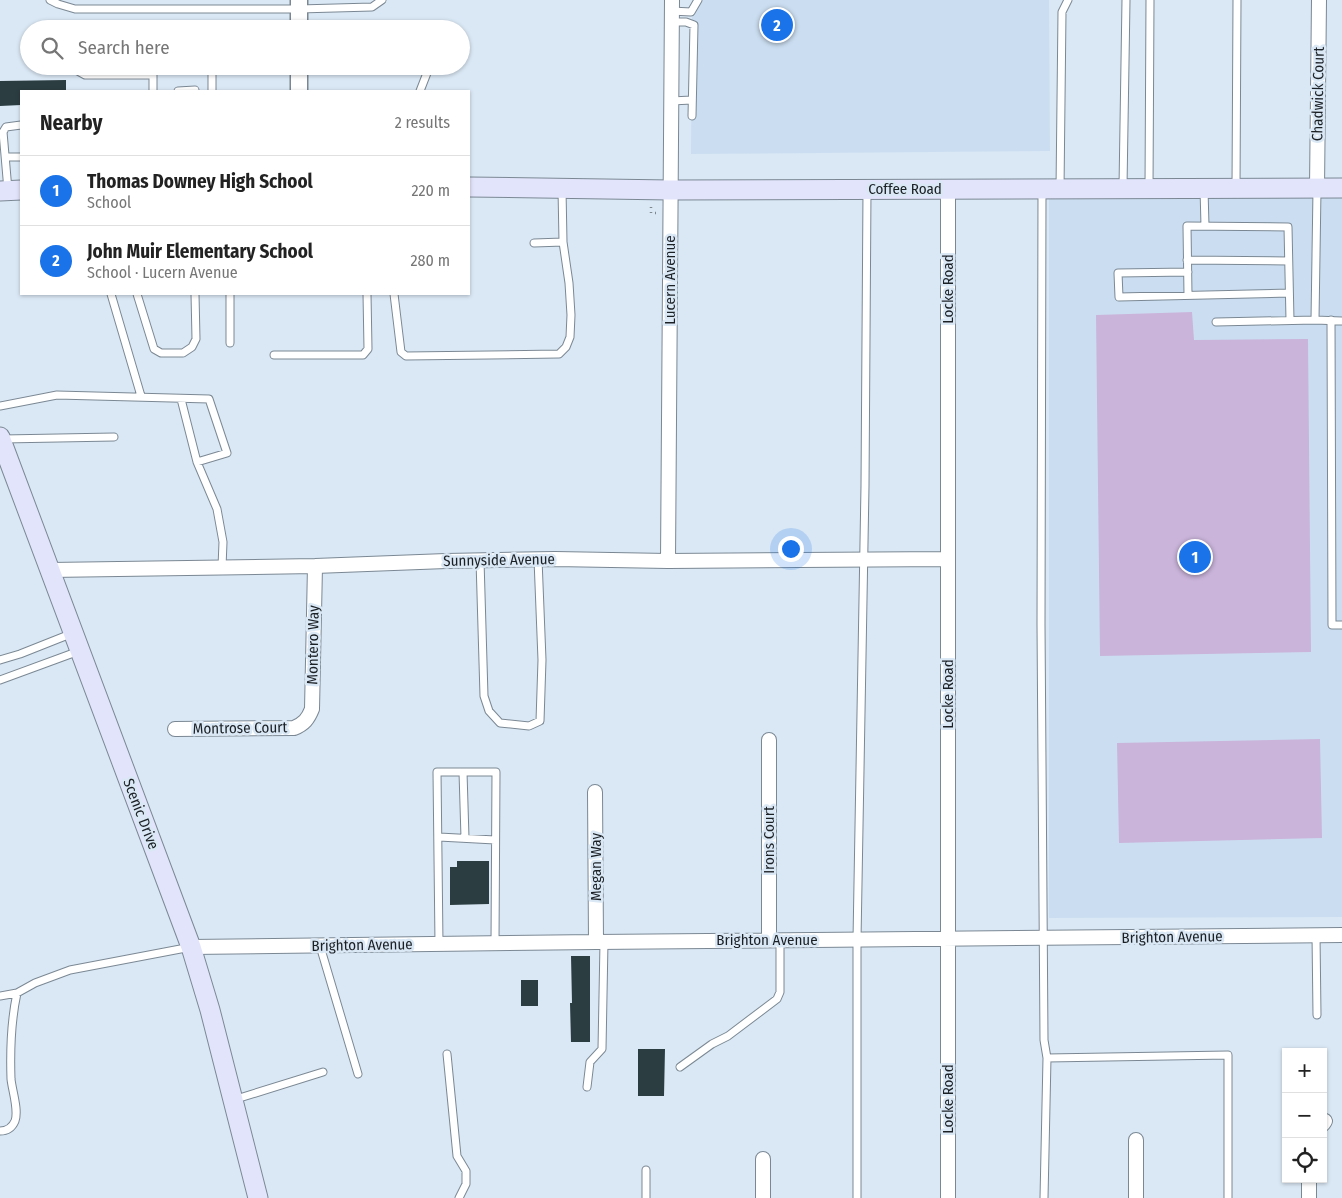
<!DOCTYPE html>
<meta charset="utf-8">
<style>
:root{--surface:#fff;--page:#f6f6f6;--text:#222;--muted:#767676;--line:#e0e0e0;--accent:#1a73e8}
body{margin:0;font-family:"Fira Sans Condensed",sans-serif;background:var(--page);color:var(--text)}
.controls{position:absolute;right:15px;bottom:15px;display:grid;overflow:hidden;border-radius:0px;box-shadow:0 1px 4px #0004}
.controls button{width:45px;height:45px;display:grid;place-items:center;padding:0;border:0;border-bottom:1px solid var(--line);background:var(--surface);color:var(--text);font:25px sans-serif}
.you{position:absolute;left:790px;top:548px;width:18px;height:18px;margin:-12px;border:4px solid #fff;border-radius:50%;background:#1a73e8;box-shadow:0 0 0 8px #1a73e833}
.badge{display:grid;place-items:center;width:32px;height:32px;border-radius:50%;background:var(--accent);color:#fff;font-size:16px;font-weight:700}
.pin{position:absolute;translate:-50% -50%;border:2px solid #fff;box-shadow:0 1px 5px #0006}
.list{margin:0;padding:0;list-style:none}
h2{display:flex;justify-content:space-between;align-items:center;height:65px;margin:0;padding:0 20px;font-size:21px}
h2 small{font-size:16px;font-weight:400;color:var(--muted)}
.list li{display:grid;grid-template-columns:32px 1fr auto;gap:15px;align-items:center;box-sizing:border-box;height:70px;padding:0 20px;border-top:1px solid var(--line)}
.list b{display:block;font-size:19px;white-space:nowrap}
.list p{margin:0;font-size:16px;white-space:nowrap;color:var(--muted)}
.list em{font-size:16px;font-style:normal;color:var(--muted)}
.icon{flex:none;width:28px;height:28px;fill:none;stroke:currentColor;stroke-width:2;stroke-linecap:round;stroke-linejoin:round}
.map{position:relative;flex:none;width:1342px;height:1198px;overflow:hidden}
.search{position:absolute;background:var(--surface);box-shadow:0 1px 4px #0004;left:20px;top:20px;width:450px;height:55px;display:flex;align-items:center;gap:12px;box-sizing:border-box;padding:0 18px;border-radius:28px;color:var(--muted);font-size:19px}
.panel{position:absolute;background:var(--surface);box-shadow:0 1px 4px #0004;left:20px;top:90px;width:450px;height:205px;border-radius:0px}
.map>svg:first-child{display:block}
.built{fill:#cbdef1}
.green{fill:#cab4da}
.building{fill:#2c3d41}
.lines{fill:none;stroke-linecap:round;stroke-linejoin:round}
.service-casing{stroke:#7b8894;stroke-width:9}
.minor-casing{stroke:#7b8894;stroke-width:16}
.tertiary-casing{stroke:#7b8894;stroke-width:19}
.secondary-casing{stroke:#7b8894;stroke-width:21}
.path{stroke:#7e8891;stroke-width:2.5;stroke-dasharray:1 4;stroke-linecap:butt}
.service{stroke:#fff;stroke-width:7}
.minor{stroke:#fff;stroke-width:14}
.tertiary{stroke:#fff;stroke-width:16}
.secondary{stroke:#e2e4fb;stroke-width:19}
.labels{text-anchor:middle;stroke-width:5;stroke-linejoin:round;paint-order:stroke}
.street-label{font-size:15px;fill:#1b2025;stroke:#dae8f5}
</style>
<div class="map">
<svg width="1342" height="1198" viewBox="0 0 1342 1198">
<rect width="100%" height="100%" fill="#dae8f5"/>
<path class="built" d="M 692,0 L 1049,0 L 1050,151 L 691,154 Z
M 1342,194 L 1342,917 L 1049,918 L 1049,196 Z"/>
<path class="green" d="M 1192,312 L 1194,340 L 1308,339 L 1311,652 L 1100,656 L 1096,315 Z
M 1320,739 L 1322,838 L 1119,843 L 1117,743 Z"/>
<path class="building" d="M 66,80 L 66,91 L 21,91 L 21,105 L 0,106 L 0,81 Z
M 457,861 L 489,861 L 489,904 L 450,905 L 450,867 L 457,867 Z
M 571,956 L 590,956 L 590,1042 L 571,1042 L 570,1003 L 572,1003 Z
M 521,980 L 538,980 L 538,1006 L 521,1006 Z
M 638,1049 L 665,1049 L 664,1096 L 638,1096 Z"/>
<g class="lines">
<g class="service-casing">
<path id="service" d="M 50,0 L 58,4 L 75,9 L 299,9 L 372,7 L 382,0
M 671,11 L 691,12 L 698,0
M 671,22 L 686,22 L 694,25 L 692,116
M 74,66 L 76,70 L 85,75 L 153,75
M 153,66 L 153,91
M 178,91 L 195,90
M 212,91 L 212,66
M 420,91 L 427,73
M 671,101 L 692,100
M 6,157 L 21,157
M 1123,187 L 1126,0
M 1149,188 L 1150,0
M 1236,188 L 1237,0
M 1060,189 L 1062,12 L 1068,0
M 1204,189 L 1205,226
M 8,190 L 3,132 L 6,127 L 21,125
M 1042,190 L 1041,624 L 1044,1040 L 1047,1058
M 534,243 L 563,242 L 562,189
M 1187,260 L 1288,261
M 1188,272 L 1118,273 L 1119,297 L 1289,293
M 111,294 L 141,396
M 137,294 L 154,349 L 161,353 L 183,353 L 192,347 L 196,339 L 195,294
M 394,294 L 401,352 L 406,356 L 559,354 L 566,347 L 570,337 L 571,315 L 569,283 L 563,242
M 1188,295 L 1187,226 L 1288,227 L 1290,320
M 1315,320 L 1317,190
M 1331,320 L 1332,625 L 1342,625
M 1216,322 L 1315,320 L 1342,321
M 230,343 L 230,294
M 274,355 L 363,355 L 368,349 L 367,294
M 0,406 L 57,395 L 209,399 L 227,453 L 197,462 L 181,399
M 3,439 L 114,437
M 197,462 L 217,509 L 223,542 L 222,567
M 480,560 L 484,696 L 489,711 L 500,723 L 529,726 L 540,721 L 542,660 L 538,559
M 0,660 L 20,654 L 73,633
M 0,680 L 79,651
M 439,837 L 495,840
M 465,838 L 463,772 L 496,772 L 495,943
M 1316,935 L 1317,1015
M 439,944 L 437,772 L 463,772
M 320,946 L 358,1074
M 0,996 L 17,993 L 35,983 L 70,970 L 191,947
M 447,1054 L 457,1156 L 466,1171 L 466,1184 L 459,1198
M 680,1067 L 712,1044 L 728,1036 L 777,999 L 780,992 L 780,940
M 587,1087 L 590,1062 L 602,1049 L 604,942
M 233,1100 L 323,1072
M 0,1131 C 7,1131 12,1128 15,1121 C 19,1110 12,1090 11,1079 C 10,1050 11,1021 17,993
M 646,1170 L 646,1198
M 857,1198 L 857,940 L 865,486 L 867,191
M 1044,1198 L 1047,1058 L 1228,1055 L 1228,1198"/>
</g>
<g class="minor-casing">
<path id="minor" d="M 1317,188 L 1319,0
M 948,189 L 948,1198
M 668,561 L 672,0
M 50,570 L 315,566 L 446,561 L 555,559 L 668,561 L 948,559
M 175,729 L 294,728 C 304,724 308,719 312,709 L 315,566
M 769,740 L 769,940
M 595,792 L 596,942
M 191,947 L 596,942 L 1342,935
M 1323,1124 L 1325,1121
M 1136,1140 L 1136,1198
M 763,1198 L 763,1159
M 1309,1198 L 1309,1179"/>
</g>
<g class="tertiary-casing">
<path id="tertiary" d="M 299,29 L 299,0
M 299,66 L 299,91"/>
</g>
<g class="secondary-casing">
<path id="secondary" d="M 469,187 L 670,190 L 1342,188
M 0,191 L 21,190
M 0,437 L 191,947 L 210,1010 L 258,1198"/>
</g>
<path class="path" d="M 651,207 L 651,213 L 656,213"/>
<use href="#service" class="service"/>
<use href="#minor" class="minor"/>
<use href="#tertiary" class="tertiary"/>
<use href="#secondary" class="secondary"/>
</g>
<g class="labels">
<g class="street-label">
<text transform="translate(1318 94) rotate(-89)" y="5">Chadwick Court</text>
<text x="905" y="194">Coffee Road</text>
<text transform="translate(670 280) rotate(-90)" y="5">Lucern Avenue</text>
<text transform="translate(948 289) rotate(-90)" y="5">Locke Road</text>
<text transform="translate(499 560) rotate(-1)" y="5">Sunnyside Avenue</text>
<text transform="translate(313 645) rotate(-89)" y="5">Montero Way</text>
<text transform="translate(948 694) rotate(-90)" y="5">Locke Road</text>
<text transform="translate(240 728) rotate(-1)" y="5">Montrose Court</text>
<text transform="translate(141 814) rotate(69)" y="5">Scenic Drive</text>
<text transform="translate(769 840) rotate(-90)" y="5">Irons Court</text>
<text transform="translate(596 867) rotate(-90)" y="5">Megan Way</text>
<text transform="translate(1172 937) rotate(-1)" y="5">Brighton Avenue</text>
<text x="767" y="945">Brighton Avenue</text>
<text transform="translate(362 945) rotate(-1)" y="5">Brighton Avenue</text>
<text transform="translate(948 1099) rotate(-90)" y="5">Locke Road</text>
</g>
</g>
</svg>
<div class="controls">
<button>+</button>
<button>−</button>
<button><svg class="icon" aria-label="locate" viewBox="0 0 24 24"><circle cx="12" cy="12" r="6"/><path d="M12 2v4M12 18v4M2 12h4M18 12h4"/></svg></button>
</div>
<div class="you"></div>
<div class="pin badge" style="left:1195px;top:557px">1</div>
<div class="pin badge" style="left:777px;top:25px">2</div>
<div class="search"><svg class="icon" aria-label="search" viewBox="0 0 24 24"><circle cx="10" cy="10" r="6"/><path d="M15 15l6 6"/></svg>Search here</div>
<section class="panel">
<h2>Nearby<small>2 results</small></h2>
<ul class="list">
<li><span class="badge">1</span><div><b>Thomas Downey High School</b><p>School</p></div><em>220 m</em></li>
<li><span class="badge">2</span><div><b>John Muir Elementary School</b><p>School · Lucern Avenue</p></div><em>280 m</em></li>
</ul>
</section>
</div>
